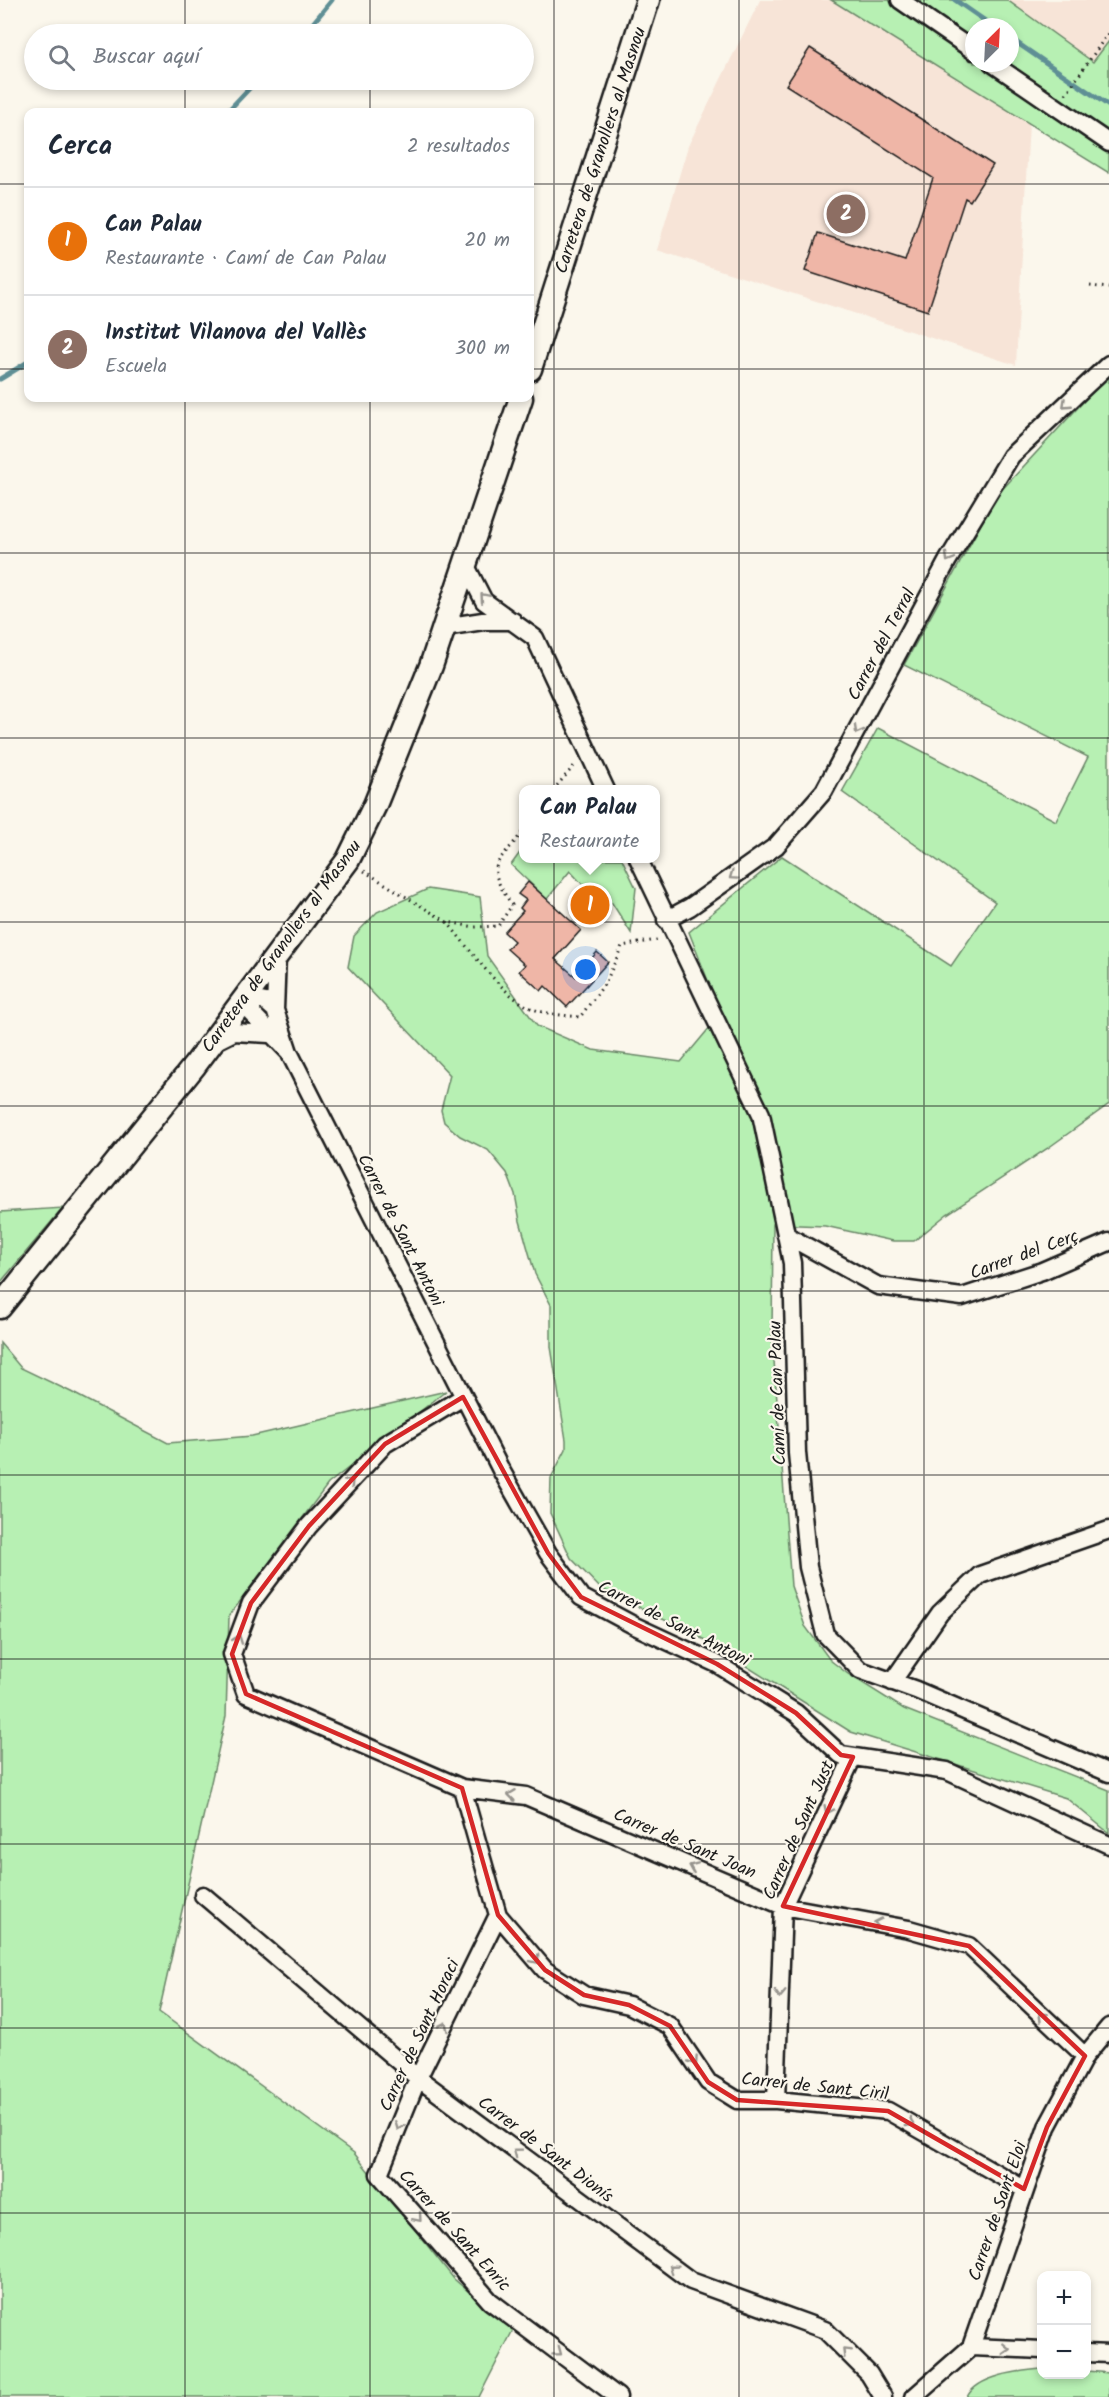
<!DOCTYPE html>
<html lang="es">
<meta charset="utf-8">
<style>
:root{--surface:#fff;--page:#f2f2f3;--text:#1f2937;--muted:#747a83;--line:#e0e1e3;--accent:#2563eb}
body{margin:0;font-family:Kalam,sans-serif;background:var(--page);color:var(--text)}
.controls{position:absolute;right:18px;bottom:18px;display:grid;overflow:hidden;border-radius:12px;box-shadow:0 3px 9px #0003}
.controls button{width:54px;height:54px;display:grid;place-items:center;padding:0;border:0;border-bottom:2px solid var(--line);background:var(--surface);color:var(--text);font:30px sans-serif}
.compass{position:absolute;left:965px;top:18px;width:54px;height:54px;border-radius:50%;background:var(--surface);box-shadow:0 3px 9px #0003;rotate:24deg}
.you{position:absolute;left:586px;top:970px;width:21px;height:21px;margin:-15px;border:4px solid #fff;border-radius:50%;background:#1a73e8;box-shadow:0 0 0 9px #1a73e833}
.badge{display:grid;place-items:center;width:39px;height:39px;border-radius:50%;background:var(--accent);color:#fff;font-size:20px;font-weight:700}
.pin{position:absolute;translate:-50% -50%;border:3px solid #fff;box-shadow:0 2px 6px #0006}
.popup{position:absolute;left:519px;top:785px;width:141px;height:78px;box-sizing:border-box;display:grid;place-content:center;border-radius:12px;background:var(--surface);filter:drop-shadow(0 2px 4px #0005);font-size:20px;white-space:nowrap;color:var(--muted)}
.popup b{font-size:22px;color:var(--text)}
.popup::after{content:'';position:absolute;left:50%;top:100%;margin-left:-12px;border:12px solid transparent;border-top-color:var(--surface)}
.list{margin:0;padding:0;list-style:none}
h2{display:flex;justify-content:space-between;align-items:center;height:78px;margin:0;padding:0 24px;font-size:26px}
h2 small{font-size:20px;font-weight:400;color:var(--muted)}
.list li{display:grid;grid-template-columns:39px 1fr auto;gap:18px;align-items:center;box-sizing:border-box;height:108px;padding:0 24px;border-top:2px solid var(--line)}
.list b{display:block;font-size:22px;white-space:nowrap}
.list p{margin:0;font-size:20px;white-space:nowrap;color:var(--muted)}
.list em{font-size:20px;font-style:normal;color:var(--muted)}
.icon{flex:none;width:33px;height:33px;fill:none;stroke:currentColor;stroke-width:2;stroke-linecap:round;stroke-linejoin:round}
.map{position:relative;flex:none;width:1109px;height:2397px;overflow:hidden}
.search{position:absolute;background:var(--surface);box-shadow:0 3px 9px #0003;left:24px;top:24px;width:510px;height:66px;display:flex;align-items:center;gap:15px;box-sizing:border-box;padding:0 21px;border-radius:33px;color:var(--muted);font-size:22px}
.panel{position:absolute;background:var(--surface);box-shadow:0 3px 9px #0003;left:24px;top:108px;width:510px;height:294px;border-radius:12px}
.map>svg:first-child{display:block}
.built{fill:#f7e4d7}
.green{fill:#b7f0b3;stroke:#6a8668;stroke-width:1.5;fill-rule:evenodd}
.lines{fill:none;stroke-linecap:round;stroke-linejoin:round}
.stream{stroke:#5f8f95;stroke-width:5}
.building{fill:#efb6a7;stroke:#1c1c1c;stroke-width:1.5}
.minor-casing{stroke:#1c1c1c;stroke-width:21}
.major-casing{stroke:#1c1c1c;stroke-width:27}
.path{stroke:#1c1c1c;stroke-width:3;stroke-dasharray:1.5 4.5;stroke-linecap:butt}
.minor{stroke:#fbf7ec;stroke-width:16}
.major{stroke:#fbf7ec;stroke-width:22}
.oneway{stroke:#97948e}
.marked{fill:none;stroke:#d62828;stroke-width:4.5;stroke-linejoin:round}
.grid{fill:none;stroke:#1c1c1c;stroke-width:1.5;stroke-opacity:0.55}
.labels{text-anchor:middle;stroke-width:4.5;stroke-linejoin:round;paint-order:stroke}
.street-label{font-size:18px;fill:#1c1c1c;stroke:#fbf7ec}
</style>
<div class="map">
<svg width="1109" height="2397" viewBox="0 0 1109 2397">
<rect width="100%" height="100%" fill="#fbf7ec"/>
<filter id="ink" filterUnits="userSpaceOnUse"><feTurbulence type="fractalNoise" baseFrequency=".0167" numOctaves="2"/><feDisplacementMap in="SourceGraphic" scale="12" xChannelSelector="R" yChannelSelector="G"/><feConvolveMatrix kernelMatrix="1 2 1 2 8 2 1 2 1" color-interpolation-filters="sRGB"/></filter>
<g filter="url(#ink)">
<path class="built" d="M 760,0 L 831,0 L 1029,123 L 1016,365 L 657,250 L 688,146 Z
M 1007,0 L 1109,0 L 1109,41 L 1094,62 Z"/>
<path class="green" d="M 831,0 L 1007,0 L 1093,62 L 1109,41 L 1109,173 ZM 974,27 L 1010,27 L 1010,63 L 974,63 Z
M 1109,374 L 1109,1104 L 1048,1148 L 947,1214 L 914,1241 L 893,1241 L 825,1226 L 773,1224 L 772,1334 L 791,1586 L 805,1626 L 830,1660 L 848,1674 L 904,1709 L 1109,1790 L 1109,1833 L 1066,1798 L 851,1732 L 705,1640 L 600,1588 L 571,1558 L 550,1513 L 551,1478 L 566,1449 L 566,1440 L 551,1347 L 551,1305 L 535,1274 L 520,1221 L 515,1194 L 507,1173 L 488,1150 L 460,1136 L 444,1122 L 441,1110 L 450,1075 L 348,967 L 354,936 L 377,912 L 428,889 L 480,897 L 487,956 L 537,1026 L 593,1050 L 681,1062 L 721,1014 L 689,932 L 782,856 L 951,966 L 995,902 L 842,792 L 878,728 L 1056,821 L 1088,757 L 904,665 L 997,495 Z
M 524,847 L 524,858 L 622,859 L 636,888 L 631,933 L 612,903 L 599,902 L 570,871 L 547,899 L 511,865 Z
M 63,1208 L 0,1283 L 0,1212 Z
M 0,1343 L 21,1368 L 71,1392 L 168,1443 L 252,1436 L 446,1391 L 328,1484 L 229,1616 L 226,1716 L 159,2012 L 354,2153 L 454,2279 L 513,2330 L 479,2397 L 0,2397 Z
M 1041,2369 L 1042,2374 L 1086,2374 L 1087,2371 L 1109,2373 L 1109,2397 L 967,2397 C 978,2375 1020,2371 1041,2369 Z"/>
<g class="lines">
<path class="stream" d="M 955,0 L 994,27
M 304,34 L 332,0
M 1010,38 L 1109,106
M 227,112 L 257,80
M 0,379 L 28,362"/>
</g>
<path class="building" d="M 810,48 L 993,165 L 970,201 L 965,198 L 928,311 L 805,271 L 818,233 L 905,261 L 933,178 L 786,85 Z
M 528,882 L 581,930 L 555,959 L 576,977 L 597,952 L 608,962 L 567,1007 L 545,986 L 541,991 L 519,971 L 525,965 L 507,949 L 514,941 L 504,932 L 523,911 L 520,908 L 526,900 L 518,894 Z"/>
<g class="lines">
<g class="minor-casing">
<path id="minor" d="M 900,0 L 974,51
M 992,63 L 1109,143
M 465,564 L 484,601 L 535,638 L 606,790
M 444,627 L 483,621 L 513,621
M 638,858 L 761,1114 L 792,1263 L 797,1453 L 808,1567 L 825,1634 L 860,1670 L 916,1690 L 1109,1773
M 666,920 L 690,907 L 776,846 L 824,791 L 948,560 L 1011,456 L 1109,364
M 277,955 L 275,1010 L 289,1052 L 502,1472 L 548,1553 L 581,1597 L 635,1626 L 717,1664 L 796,1713 L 841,1755 L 947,1771 L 1109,1845
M 275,1010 L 266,1002 L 245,998 L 245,1006 L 289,1052
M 214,1042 L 234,1032 L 269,1034
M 786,1235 L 878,1286 L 962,1297 L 1042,1271 L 1109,1242
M 463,1397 L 385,1444 L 309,1526 L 251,1603 L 232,1654 L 246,1694 L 462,1788 L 526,1796 L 783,1906 L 909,1929 L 969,1946 L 1085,2056
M 892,1682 L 940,1613 L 980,1575 L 1109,1530
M 462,1788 L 498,1915 L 545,1970 L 584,1995 L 629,2005 L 670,2026 L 708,2082 L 737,2100 L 776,2100 L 888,2111 L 1024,2189
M 203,1895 L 418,2078 L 691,2281 L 825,2330 L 869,2374 L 883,2397
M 498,1915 L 418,2078 L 379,2174 L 490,2301 L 618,2397
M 776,2100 L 783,1906 L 853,1757
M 971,2347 L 1042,2350
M 1086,2353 L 1109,2354
M 914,2397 L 971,2347 L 1047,2127 L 1085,2056 L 1109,2027"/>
</g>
<g class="major-casing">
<path id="major" d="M 530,369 L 648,0
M 0,1307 L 195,1065 L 348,860 L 375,805 L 431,666 L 521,398"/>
</g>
<path class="path" d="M 1066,94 L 1109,32
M 1090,286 L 1109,288
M 553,790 L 575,765
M 364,871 L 447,922 L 475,927 L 498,926 L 512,905 C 482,861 498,866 524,830
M 447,922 C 469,948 496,988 525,1005 C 539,1014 563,1015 580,1017 L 606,982 L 622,946 L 657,940"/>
<use href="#minor" class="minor"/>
<use href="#major" class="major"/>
</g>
<defs><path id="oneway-chevron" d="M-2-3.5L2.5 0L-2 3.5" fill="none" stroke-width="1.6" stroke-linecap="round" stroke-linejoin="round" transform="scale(1.5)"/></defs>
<g class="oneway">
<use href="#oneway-chevron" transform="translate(1066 404) rotate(137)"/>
<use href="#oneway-chevron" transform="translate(949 558) rotate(120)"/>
<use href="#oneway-chevron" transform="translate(484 597) rotate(-131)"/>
<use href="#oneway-chevron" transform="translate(858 730) rotate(119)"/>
<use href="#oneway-chevron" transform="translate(733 876) rotate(145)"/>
<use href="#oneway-chevron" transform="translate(350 1482) rotate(-47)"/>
<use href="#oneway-chevron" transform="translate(238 1639) rotate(-70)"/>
<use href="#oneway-chevron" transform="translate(512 1795) rotate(-173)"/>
<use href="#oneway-chevron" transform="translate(828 1810) rotate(115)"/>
<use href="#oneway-chevron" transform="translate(693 1867) rotate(-157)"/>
<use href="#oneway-chevron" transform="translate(878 1923) rotate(-169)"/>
<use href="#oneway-chevron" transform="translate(536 1960) rotate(50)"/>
<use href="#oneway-chevron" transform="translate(780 1994) rotate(92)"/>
<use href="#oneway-chevron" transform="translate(1042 2016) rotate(-137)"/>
<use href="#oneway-chevron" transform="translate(444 2026) rotate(-64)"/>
<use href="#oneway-chevron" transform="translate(694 2061) rotate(56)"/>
<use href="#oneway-chevron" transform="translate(910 2123) rotate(30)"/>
<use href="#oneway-chevron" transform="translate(399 2126) rotate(112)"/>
<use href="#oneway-chevron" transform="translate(517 2152) rotate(-143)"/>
<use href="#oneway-chevron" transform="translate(418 2218) rotate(49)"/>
<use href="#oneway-chevron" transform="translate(673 2268) rotate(-143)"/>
<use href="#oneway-chevron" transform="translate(1006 2349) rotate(3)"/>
<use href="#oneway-chevron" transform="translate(558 2352) rotate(37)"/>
<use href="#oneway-chevron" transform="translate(846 2352) rotate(-135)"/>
</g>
</g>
<path class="marked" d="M 463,1397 L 548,1553 L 581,1597 L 717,1664 L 796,1713 L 841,1755 L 853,1757 L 783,1906 L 969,1946 L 1085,2056 L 1047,2127 L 1024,2189 L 888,2111 L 737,2100 L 708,2082 L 670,2026 L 629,2005 L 584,1995 L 545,1970 L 498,1915 L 462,1788 L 246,1694 L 232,1654 L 251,1603 L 309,1526 L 385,1444 Z"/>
<path class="grid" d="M 185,0 L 185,34M 370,0 L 370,34M 554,0 L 554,2397M 739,0 L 739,2397M 924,0 L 924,2397M 185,80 L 185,112M 370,80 L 370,112M 0,184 L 28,184M 530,184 L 1109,184M 0,369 L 28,369M 530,369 L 1109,369M 185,398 L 185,2397M 370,398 L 370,2397M 0,553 L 1109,553M 0,738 L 1109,738M 0,922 L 1109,922M 0,1106 L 1109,1106M 0,1291 L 1109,1291M 0,1475 L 1109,1475M 0,1659 L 1109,1659M 0,1844 L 1109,1844M 0,2028 L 1109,2028M 0,2213 L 1109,2213"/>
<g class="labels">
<g class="street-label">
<text transform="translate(600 150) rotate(-72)" y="6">Carretera de Granollers al Masnou</text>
<text transform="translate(881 644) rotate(-62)" y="6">Carrer del Terral</text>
<text transform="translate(281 946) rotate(-54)" y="6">Carretera de Granollers al Masnou</text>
<text transform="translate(401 1230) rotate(63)" y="6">Carrer de Sant Antoni</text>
<text transform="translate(1024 1254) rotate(-20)" y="6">Carrer del Cerç</text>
<text transform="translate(777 1393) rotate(-92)" y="6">Camí de Can Palau</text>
<text transform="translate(674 1623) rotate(27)" y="6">Carrer de Sant Antoni</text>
<text transform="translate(798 1830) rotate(-66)" y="6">Carrer de Sant Just</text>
<text transform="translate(685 1843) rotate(23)" y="6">Carrer de Sant Joan</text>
<text transform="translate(419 2035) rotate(-65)" y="6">Carrer de Sant Horaci</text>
<text transform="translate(815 2086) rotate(6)" y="6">Carrer de Sant Ciril</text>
<text transform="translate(546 2149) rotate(37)" y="6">Carrer de Sant Dionís</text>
<text transform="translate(997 2211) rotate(-71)" y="6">Carrer de Sant Eloi</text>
<text transform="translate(455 2230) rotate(48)" y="6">Carrer de Sant Enric</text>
</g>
</g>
</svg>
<div class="controls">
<button>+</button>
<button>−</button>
</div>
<svg class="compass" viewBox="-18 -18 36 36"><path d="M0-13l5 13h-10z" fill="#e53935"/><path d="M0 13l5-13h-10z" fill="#747a83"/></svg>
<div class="you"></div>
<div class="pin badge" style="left:590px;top:905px;background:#e8710a">1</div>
<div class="popup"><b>Can Palau</b>Restaurante</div>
<div class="pin badge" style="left:846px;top:214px;background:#8d6e63">2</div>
<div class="search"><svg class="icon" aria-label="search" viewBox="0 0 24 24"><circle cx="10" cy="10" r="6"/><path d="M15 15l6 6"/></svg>Buscar aquí</div>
<section class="panel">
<h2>Cerca<small>2 resultados</small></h2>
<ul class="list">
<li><span class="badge" style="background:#e8710a">1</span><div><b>Can Palau</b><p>Restaurante · Camí de Can Palau</p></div><em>20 m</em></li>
<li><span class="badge" style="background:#8d6e63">2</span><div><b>Institut Vilanova del Vallès</b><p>Escuela</p></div><em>300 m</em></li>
</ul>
</section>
</div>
